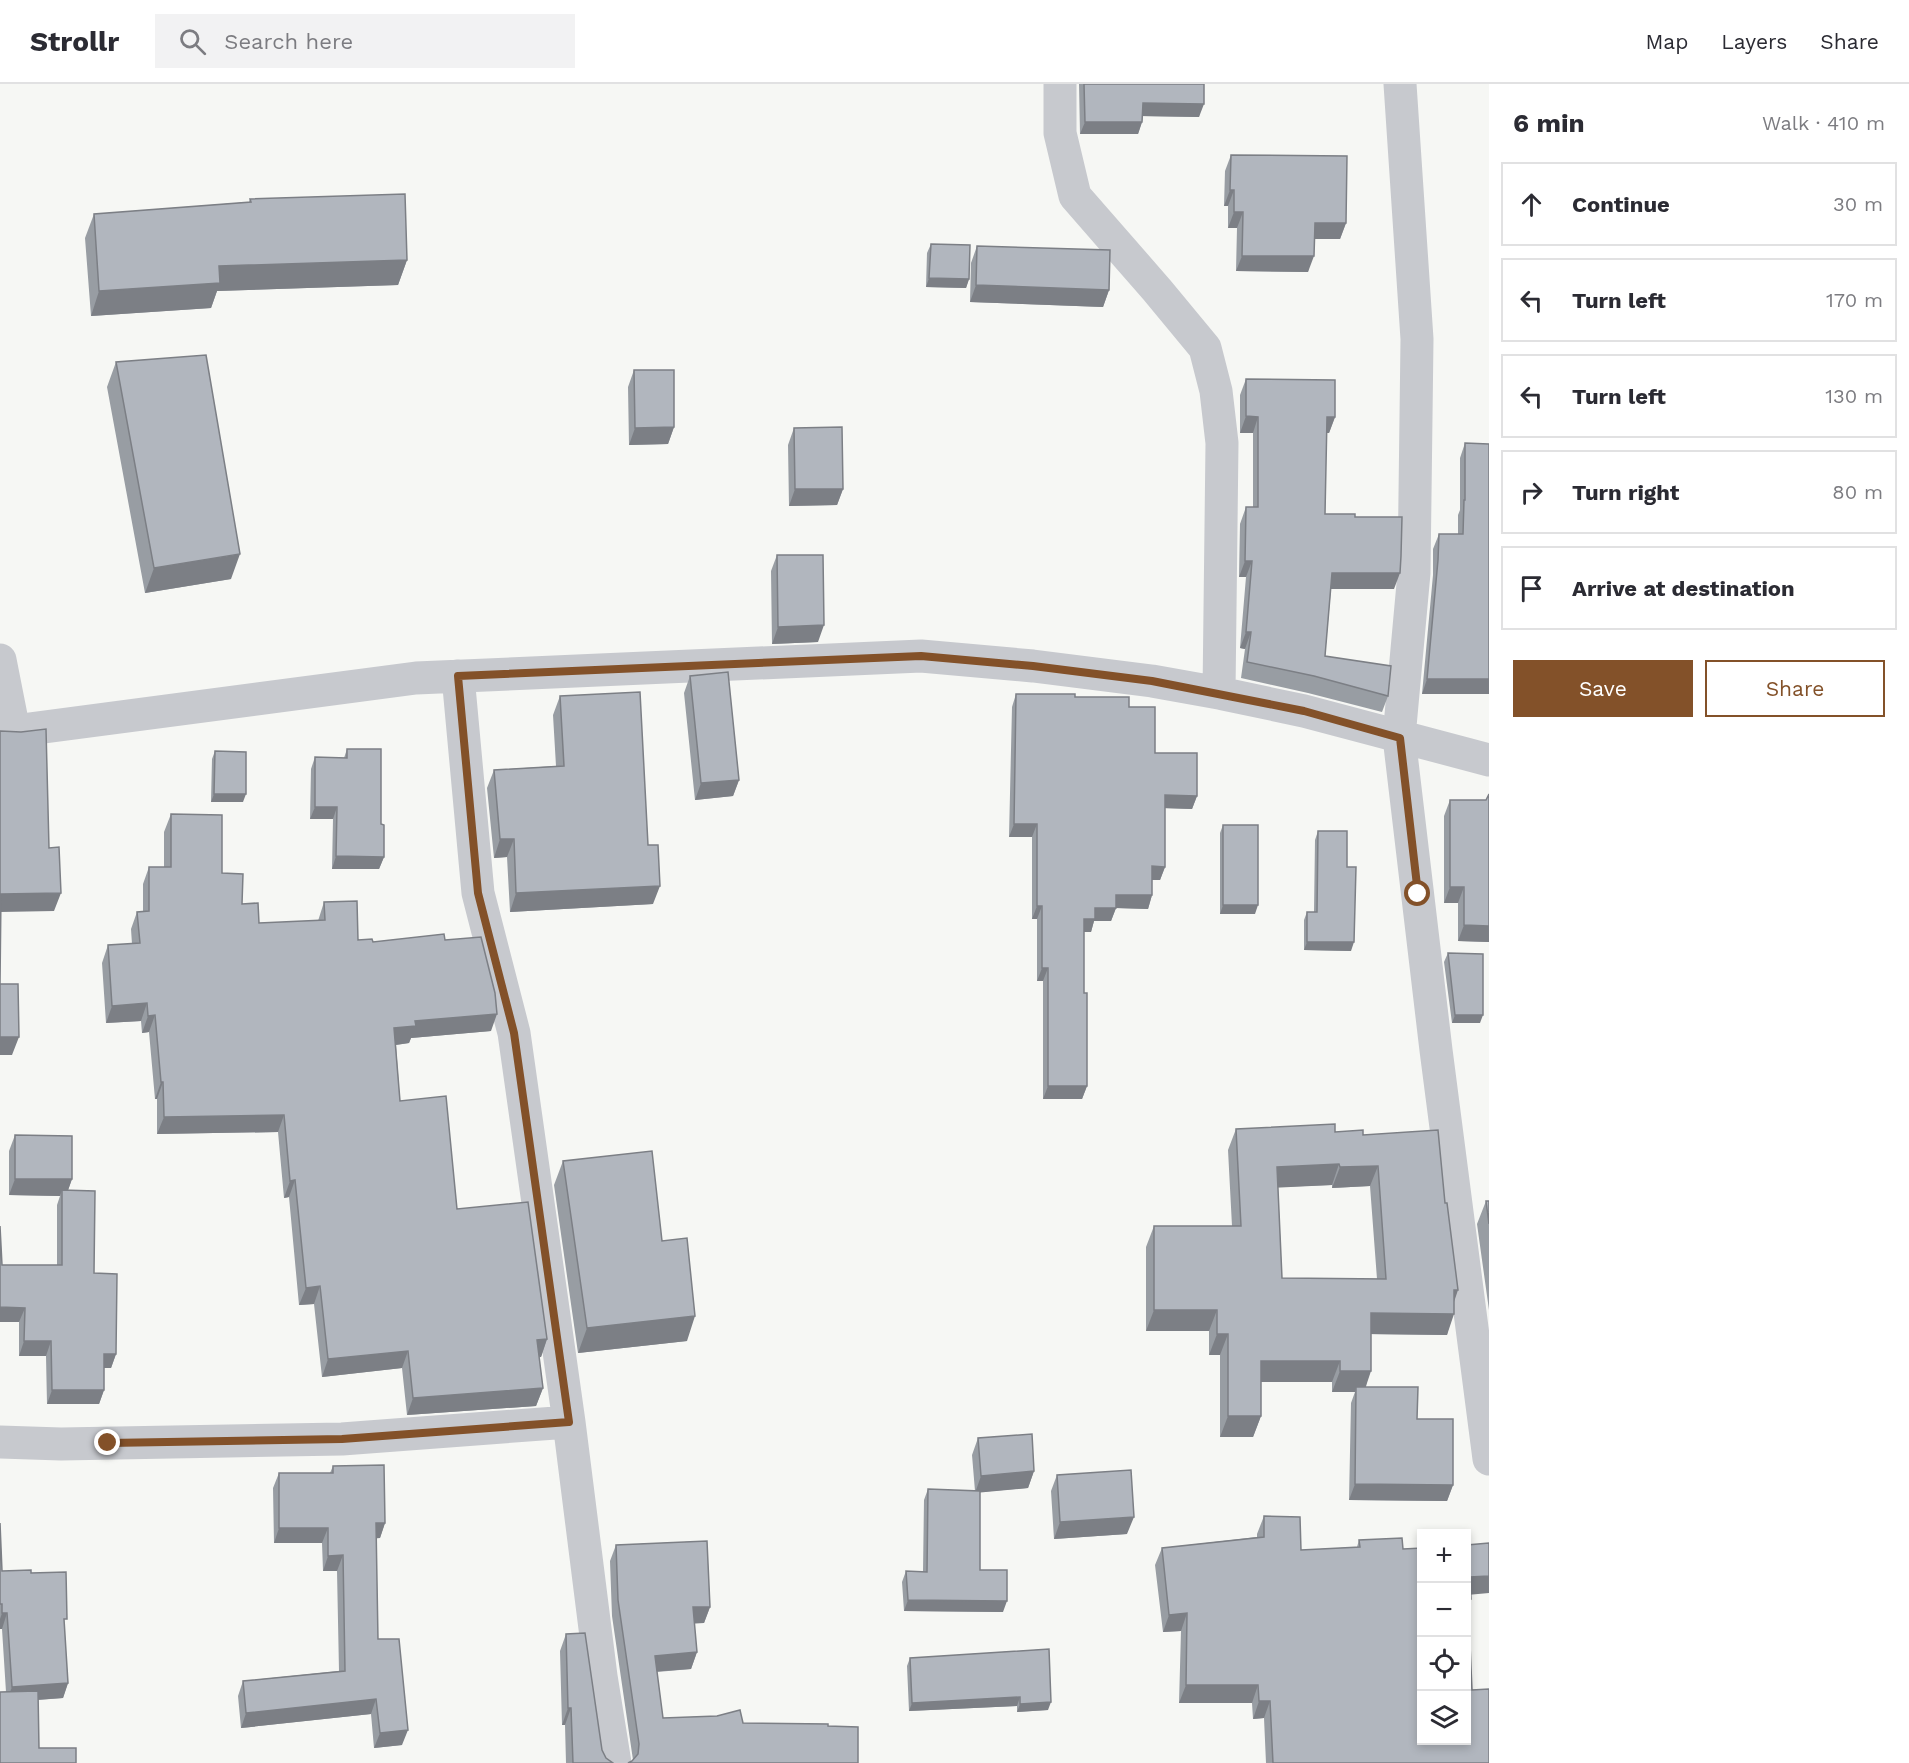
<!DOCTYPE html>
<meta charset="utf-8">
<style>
:root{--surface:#fff;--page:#f2f2f3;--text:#2b2b33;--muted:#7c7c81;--line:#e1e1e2;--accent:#835129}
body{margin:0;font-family:"Work Sans",sans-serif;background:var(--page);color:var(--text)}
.controls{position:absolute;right:18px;bottom:18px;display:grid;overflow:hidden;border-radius:0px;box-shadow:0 3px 9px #0003}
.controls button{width:54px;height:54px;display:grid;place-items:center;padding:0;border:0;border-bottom:2px solid var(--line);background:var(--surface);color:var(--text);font:30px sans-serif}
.stop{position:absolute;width:18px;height:18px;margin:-14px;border:4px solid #835129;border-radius:50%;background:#fff}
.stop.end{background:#835129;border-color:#fff;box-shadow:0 2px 6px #0008}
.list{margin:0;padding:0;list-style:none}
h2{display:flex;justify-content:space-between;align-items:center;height:78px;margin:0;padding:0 24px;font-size:26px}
h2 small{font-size:20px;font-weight:400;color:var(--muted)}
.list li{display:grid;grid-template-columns:39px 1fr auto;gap:18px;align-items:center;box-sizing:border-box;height:84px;margin:0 12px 12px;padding:0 12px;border:2px solid var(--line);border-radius:0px}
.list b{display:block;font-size:22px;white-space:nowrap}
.list em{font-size:20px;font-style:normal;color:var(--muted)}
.actions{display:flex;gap:12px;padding:18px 24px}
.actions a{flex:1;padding:14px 0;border:2px solid var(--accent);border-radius:0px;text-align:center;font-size:21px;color:var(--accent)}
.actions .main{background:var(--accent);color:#fff}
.icon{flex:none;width:33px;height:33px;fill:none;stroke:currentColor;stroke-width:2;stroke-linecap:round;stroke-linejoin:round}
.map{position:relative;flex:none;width:1489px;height:1679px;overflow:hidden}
header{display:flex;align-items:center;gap:36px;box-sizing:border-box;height:84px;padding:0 30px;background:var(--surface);border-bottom:2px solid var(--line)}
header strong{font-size:28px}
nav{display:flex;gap:33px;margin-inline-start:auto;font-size:21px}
.search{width:420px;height:54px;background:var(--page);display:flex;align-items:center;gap:15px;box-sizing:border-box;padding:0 21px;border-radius:0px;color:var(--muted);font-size:22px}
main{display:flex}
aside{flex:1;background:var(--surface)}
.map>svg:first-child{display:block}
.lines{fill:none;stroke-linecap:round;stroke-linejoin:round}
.minor{stroke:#c7c9ce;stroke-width:33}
.wall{fill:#989da3;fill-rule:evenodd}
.shaded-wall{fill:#7c7f85}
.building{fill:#b1b6be;stroke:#7c7f85;stroke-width:1.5;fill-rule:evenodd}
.route{stroke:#835129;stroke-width:8}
</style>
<header>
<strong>Strollr</strong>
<div class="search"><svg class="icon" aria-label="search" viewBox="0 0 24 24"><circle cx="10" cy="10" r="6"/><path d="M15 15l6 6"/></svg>Search here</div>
<nav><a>Map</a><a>Layers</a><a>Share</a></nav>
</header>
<main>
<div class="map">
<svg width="1489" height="1679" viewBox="0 0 1489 1679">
<rect width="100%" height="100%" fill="#f6f7f4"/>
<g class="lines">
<path class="minor" d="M 1060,0 L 1060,49 L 1075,112 L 1157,206 L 1205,264 L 1216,307 L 1222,359 L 1219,609
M 1400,0 L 1417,255 L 1414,489 L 1399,653 L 1436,966 L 1489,1375
M 0,576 L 14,647
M 0,647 L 14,647 L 416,594 L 921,572 L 1033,582 L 1152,597 L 1219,609 L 1304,627 L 1489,676
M 569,1338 L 601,1592 L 615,1679
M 0,1358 L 61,1360 L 342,1355 L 569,1338 L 514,949 L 478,809 L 458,592"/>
</g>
<path class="wall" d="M 1079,0 L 1204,0 L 1199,33 L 1143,32 L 1142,38 L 1138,50 L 1080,50 Z
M 1231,71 L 1346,139 L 1340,155 L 1314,155 L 1308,188 L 1236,187 L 1237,144 L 1228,144 L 1228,122 L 1224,122 L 1225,87 Z
M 250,115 L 407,176 L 398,201 L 217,207 L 211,224 L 91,232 L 85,154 L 94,130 L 249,118 Z
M 931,160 L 969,195 L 966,204 L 926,203 L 927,169 Z
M 977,162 L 1109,206 L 1103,223 L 970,218 L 971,179 Z
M 116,278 L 231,495 L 145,509 L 107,303 Z
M 634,286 L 674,343 L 668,360 L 629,361 L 628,303 Z
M 1246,295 L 1335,333 L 1329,349 L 1326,349 L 1325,430 L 1355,433 L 1394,505 L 1331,505 L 1325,572 L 1388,612 L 1382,628 L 1308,609 L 1241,594 L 1245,565 L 1240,564 L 1246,493 L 1239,493 L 1240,440 L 1246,423 L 1253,423 L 1253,349 L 1240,349 L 1240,311 Z
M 794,344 L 843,405 L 837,421 L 789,422 L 788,361 Z
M 1465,359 L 1489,610 L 1422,610 L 1433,491 L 1433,465 L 1439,450 L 1458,450 L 1458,431 L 1460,426 L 1460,374 Z
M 777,471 L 818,558 L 772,560 L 771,487 Z
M 690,592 L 739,696 L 733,712 L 695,716 L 684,609 Z
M 1016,610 L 1075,613 L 1129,623 L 1155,669 L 1197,712 L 1192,725 L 1165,724 L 1165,783 L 1160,796 L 1152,796 L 1152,811 L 1148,825 L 1116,824 L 1111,837 L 1094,837 L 1091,848 L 1084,848 L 1084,909 L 1087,1002 L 1082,1015 L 1043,1015 L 1043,897 L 1037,897 L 1037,835 L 1032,835 L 1032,753 L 1009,753 L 1012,623 Z
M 560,612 L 648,761 L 653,820 L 510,828 L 507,773 L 494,774 L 487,704 L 494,686 L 556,682 L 553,631 Z
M 347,665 L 381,740 L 384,773 L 379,785 L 332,785 L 333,735 L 310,735 L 311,685 L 315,673 L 344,674 Z
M 215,667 L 243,718 L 211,718 L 212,675 Z
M 1450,716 L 1489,858 L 1458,857 L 1458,819 L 1444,819 L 1444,732 Z
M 171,730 L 222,789 L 242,820 L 259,839 L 318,837 L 324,818 L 358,856 L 373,858 L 445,856 L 491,947 L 411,954 L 409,959 L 396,961 L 400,1017 L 457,1125 L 547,1255 L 541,1273 L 539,1273 L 543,1304 L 536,1322 L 407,1331 L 402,1284 L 322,1293 L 314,1220 L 299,1221 L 289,1113 L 284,1114 L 278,1048 L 157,1050 L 157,1015 L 155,1015 L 149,948 L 142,949 L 141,937 L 106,939 L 102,879 L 108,861 L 132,860 L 131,845 L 137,828 L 143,828 L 143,800 L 149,783 L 164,783 L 164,748 Z
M 1223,741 L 1255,830 L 1220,830 L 1220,749 Z
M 1318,747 L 1347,783 L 1351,867 L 1304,866 L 1304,836 L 1307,828 L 1314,828 L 1315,756 Z
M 1448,869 L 1480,939 L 1452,939 L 1444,878 Z
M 1236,1045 L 1335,1048 L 1363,1051 L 1454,1217 L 1447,1251 L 1371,1250 L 1366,1303 L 1417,1335 L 1453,1401 L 1447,1417 L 1349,1416 L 1351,1319 L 1355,1308 L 1332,1308 L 1332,1298 L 1261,1298 L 1261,1332 L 1253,1353 L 1220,1353 L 1220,1271 L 1209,1271 L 1209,1247 L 1146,1247 L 1146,1163 L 1154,1142 L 1232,1142 L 1228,1066 ZM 1332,1101 L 1332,1104 L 1370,1102 L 1377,1195 L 1282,1194 L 1278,1103 Z
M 15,1051 L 72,1095 L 68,1106 L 94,1189 L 116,1270 L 111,1284 L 104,1284 L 104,1306 L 99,1320 L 47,1320 L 46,1272 L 19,1272 L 19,1238 L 2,1181 L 57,1181 L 57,1121 L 60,1112 L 9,1111 L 9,1067 Z
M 563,1077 L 662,1157 L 687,1257 L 578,1269 L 554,1101 Z
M 1486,1117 L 1489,1117 L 1489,1226 L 1477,1140 Z
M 978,1354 L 1034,1387 L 1028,1404 L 980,1408 L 980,1486 L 1003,1528 L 904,1527 L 902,1498 L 906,1487 L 923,1488 L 924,1416 L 928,1405 L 975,1407 L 972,1371 Z
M 333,1382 L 385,1439 L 380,1454 L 376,1454 L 378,1555 L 402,1661 L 374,1664 L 371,1630 L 241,1644 L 238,1612 L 243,1597 L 339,1587 L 337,1487 L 323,1487 L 322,1459 L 274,1459 L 273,1404 L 279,1389 L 330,1389 Z
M 1057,1391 L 1127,1450 L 1054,1455 L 1051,1407 Z
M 1264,1432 L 1301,1466 L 1357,1463 L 1359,1456 L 1403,1465 L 1467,1461 L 1470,1510 L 1468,1521 L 1472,1606 L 1489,1679 L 1266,1679 L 1264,1634 L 1253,1635 L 1252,1619 L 1179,1619 L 1181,1547 L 1163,1548 L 1155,1481 L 1162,1464 L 1257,1453 L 1257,1450 Z
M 0,1439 L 2,1487 L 31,1489 L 64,1542 L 68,1599 L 63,1614 L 38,1616 L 39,1664 L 0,1679 L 6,1608 L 2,1545 L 0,1545 Z
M 707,1457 L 710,1523 L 704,1539 L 694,1539 L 697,1568 L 691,1585 L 657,1588 L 663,1634 L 717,1632 L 740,1626 L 743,1639 L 828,1640 L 828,1642 L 858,1643 L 858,1679 L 628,1679 L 633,1676 L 612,1532 L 610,1477 L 616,1461 Z
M 566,1550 L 602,1666 L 606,1674 L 613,1679 L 566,1679 L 565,1641 L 562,1641 L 560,1567 Z
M 1049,1565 L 1048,1626 L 1017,1628 L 1017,1622 L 909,1627 L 907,1582 L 910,1574 Z"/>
<path class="shaded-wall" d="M 1143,19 L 1204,20 L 1199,33 L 1138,32 Z
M 1085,38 L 1142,38 L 1138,50 L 1080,50 Z
M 1230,106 L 1234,106 L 1228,122 L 1224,122 Z
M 1234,128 L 1243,128 L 1237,144 L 1228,144 Z
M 1315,139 L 1346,139 L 1340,155 L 1309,155 Z
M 1242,172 L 1314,172 L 1308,188 L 1236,187 Z
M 407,176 L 398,201 L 217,207 L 211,224 L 91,232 L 99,207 L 219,182 Z
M 929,194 L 969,195 L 966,204 L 926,203 Z
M 976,201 L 1109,206 L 1103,223 L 970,218 Z
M 1246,332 L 1258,333 L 1253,349 L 1240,349 Z
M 1327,333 L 1335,333 L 1329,349 L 1321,349 Z
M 674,343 L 668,360 L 629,361 L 635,344 Z
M 795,405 L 843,405 L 837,421 L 789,422 Z
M 240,470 L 231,495 L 145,509 L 154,484 Z
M 1245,477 L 1252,477 L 1246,493 L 1239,493 Z
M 1332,489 L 1400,489 L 1394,505 L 1326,505 Z
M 824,541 L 818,558 L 772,560 L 778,543 Z
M 1246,548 L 1251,548 L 1245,565 L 1240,564 Z
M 1427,595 L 1489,595 L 1489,610 L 1422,610 Z
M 739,696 L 733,712 L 695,716 L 701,699 Z
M 214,710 L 246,710 L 243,718 L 211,718 Z
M 1165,711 L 1197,712 L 1192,725 L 1160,724 Z
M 315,723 L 337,723 L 333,735 L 310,735 Z
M 1014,740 L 1037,740 L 1032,753 L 1009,753 Z
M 500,755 L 514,755 L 507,773 L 494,774 Z
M 336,772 L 384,773 L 379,785 L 332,785 Z
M 1152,782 L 1165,783 L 1160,796 L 1148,796 Z
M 660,802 L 653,820 L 510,828 L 516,809 Z
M 1450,803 L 1464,803 L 1458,819 L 1444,819 Z
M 61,809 L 54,827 L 0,828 L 1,810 Z
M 1116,811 L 1152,811 L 1148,825 L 1116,824 L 1111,837 L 1094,837 L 1091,848 L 1080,848 L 1084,835 L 1095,824 Z
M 1223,821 L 1258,821 L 1255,830 L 1220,830 Z
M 1037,822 L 1042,822 L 1037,835 L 1032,835 Z
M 1464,841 L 1489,842 L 1489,858 L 1458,857 Z
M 1307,858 L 1354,858 L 1351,867 L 1304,866 Z
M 1042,884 L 1048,884 L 1043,897 L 1037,897 Z
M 147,919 L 141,937 L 106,939 L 112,922 Z
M 497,930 L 491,947 L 411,954 L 409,959 L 388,962 L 394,944 L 415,937 Z
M 155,931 L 149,948 L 142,949 L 148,932 Z
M 1455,931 L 1483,931 L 1480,939 L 1452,939 Z
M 0,953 L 19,953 L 12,971 L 0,971 Z
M 161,998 L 163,998 L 157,1015 L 155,1015 Z
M 1048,1002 L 1087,1002 L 1082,1015 L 1043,1015 Z
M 284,1031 L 278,1048 L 157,1050 L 164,1033 Z
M 1339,1080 L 1332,1101 L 1270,1104 L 1277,1083 Z
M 1378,1082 L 1370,1102 L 1332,1104 L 1340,1083 Z
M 15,1095 L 72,1095 L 66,1112 L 62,1106 L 60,1112 L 9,1111 Z
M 295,1096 L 289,1113 L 284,1114 L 290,1097 Z
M 320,1202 L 314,1220 L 299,1221 L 306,1204 Z
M 1454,1206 L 1458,1206 L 1451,1227 Z
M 0,1223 L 25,1224 L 19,1238 L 0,1238 Z
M 1154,1226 L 1217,1226 L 1209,1247 L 1146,1247 Z
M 1371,1229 L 1454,1230 L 1447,1251 L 1364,1250 Z
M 695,1232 L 687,1257 L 578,1269 L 587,1244 Z
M 1217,1250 L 1228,1250 L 1220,1271 L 1209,1271 Z
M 547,1255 L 541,1273 L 531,1274 L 537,1256 Z
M 24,1257 L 51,1257 L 46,1272 L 19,1272 Z
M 408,1267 L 402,1284 L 322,1293 L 328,1275 Z
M 104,1270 L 116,1270 L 111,1284 L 99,1284 Z
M 1261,1277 L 1340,1277 L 1332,1298 L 1253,1298 Z
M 1340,1287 L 1371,1287 L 1364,1308 L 1356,1303 L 1355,1308 L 1332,1308 Z
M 543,1304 L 536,1322 L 407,1331 L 413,1314 Z
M 52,1306 L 104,1306 L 99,1320 L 47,1320 Z
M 1228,1332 L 1261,1332 L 1253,1353 L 1220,1353 Z
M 1034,1387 L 1028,1404 L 975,1409 L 981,1392 Z
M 1355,1400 L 1453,1401 L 1447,1417 L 1349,1416 Z
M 1134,1433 L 1127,1450 L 1054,1455 L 1060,1438 Z
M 376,1439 L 385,1439 L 380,1454 L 370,1455 Z
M 279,1444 L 328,1444 L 322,1459 L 274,1459 Z
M 343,1471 L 337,1487 L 323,1487 L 328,1472 Z
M 1489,1492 L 1489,1509 L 1467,1511 L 1470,1493 Z
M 908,1516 L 1007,1517 L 1003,1528 L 904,1527 Z
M 693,1523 L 710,1523 L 704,1539 L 687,1540 Z
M 2,1529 L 7,1529 L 2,1545 L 0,1545 L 0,1535 Z
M 1187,1529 L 1181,1547 L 1163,1548 L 1169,1531 Z
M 697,1568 L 691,1585 L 649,1588 L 655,1572 Z
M 68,1599 L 63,1614 L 6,1618 L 12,1603 Z
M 1186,1601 L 1258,1601 L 1252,1619 L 1179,1619 Z
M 1020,1613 L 1017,1622 L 909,1627 L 912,1619 Z
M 376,1615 L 371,1630 L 241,1644 L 246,1629 Z
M 1259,1617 L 1270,1617 L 1264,1634 L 1253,1635 Z
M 1051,1618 L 1048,1626 L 1017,1628 L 1020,1620 Z
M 568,1624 L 571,1624 L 565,1641 L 562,1641 Z
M 408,1646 L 402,1661 L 374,1664 L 380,1649 Z"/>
<path class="building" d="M 1084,0 L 1204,0 L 1204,20 L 1143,19 L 1142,38 L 1085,38 Z
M 1231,71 L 1347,72 L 1346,139 L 1315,139 L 1314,172 L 1242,172 L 1243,128 L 1234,128 L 1234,106 L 1230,106 Z
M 405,110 L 407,176 L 219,182 L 220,199 L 99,207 L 94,130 L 251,118 L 250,115 Z
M 931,160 L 970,161 L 969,195 L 929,194 Z
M 977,162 L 1110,166 L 1109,206 L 976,201 Z
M 206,271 L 240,470 L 154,484 L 116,278 Z
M 634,286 L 674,286 L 674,343 L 635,344 Z
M 1246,295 L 1335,296 L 1335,333 L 1327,333 L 1325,430 L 1355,430 L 1355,433 L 1402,433 L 1401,472 L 1400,489 L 1332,489 L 1325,572 L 1391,582 L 1388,612 L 1314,592 L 1247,578 L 1251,548 L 1246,548 L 1252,477 L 1245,477 L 1246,423 L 1258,423 L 1258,333 L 1246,332 Z
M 842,343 L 843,405 L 795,405 L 794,344 Z
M 1465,359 L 1489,360 L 1489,595 L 1427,595 L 1438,476 L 1439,450 L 1463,450 L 1464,416 L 1465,416 Z
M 777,471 L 823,471 L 824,541 L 778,543 Z
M 728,588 L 739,696 L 701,699 L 690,592 Z
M 640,608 L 648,761 L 658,761 L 660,802 L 516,809 L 514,755 L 500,755 L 494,686 L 564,682 L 560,612 Z
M 1016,610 L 1075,610 L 1075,613 L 1129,613 L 1129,623 L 1155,623 L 1155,669 L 1197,669 L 1197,712 L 1165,711 L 1165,783 L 1152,782 L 1152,811 L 1116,811 L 1116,824 L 1095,824 L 1095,835 L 1084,835 L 1084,909 L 1087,909 L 1087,1002 L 1048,1002 L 1048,884 L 1042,884 L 1042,822 L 1037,822 L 1037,740 L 1014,740 Z
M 46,645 L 49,764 L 59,763 L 61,809 L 1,810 L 0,900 L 18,900 L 19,953 L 0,953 L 0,647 L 21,648 Z
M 347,665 L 381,665 L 381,740 L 384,741 L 384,773 L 336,772 L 337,723 L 315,723 L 315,673 L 347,674 Z
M 215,667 L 246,668 L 246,710 L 214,710 Z
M 1489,710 L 1489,842 L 1464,841 L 1464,803 L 1450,803 L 1450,716 L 1486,716 Z
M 171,730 L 222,731 L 222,789 L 243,790 L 242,820 L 258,819 L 259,839 L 325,836 L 324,818 L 357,817 L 358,856 L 372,855 L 373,858 L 444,850 L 445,856 L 481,853 L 495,909 L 497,930 L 415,937 L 416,942 L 394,944 L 400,1017 L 446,1012 L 457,1125 L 528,1118 L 547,1255 L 537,1256 L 543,1304 L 413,1314 L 408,1267 L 328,1275 L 320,1202 L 306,1204 L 295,1096 L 290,1097 L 284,1031 L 164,1033 L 163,998 L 161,998 L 155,931 L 148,932 L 147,919 L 112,922 L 108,861 L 140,859 L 137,828 L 149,827 L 149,783 L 171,783 Z
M 1223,741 L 1258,741 L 1258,821 L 1223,821 Z
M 1318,747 L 1347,747 L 1347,783 L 1356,783 L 1354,858 L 1307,858 L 1307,828 L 1317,828 Z
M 1448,869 L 1483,870 L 1483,931 L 1455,931 Z
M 1335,1040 L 1335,1048 L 1363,1046 L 1363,1051 L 1438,1046 L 1445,1119 L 1447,1119 L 1458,1206 L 1454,1206 L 1454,1230 L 1371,1229 L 1371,1287 L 1340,1287 L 1340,1277 L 1261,1277 L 1261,1332 L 1228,1332 L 1228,1250 L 1217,1250 L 1217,1226 L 1154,1226 L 1154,1142 L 1241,1142 L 1236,1045 ZM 1339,1080 L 1340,1083 L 1378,1082 L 1386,1195 L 1282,1194 L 1277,1083 Z
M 15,1051 L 72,1052 L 72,1095 L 15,1095 Z
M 652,1067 L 662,1157 L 687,1154 L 695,1232 L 587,1244 L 563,1077 Z
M 62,1106 L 95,1107 L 94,1189 L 117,1190 L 116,1270 L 104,1270 L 104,1306 L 52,1306 L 51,1257 L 24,1257 L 25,1224 L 0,1223 L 0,1142 L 2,1181 L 62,1181 Z
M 1486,1117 L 1489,1117 L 1489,1140 Z
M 1356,1303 L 1418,1303 L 1417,1335 L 1453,1335 L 1453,1401 L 1355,1400 Z
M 1032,1350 L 1034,1387 L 981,1392 L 978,1354 Z
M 384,1381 L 385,1439 L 376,1439 L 378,1555 L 399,1555 L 408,1646 L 380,1649 L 376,1615 L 246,1629 L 243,1597 L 345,1587 L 343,1471 L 328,1472 L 328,1444 L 279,1444 L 279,1389 L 333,1389 L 333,1382 Z
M 1131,1386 L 1134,1433 L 1060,1438 L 1057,1391 Z
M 928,1405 L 980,1407 L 980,1486 L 1007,1486 L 1007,1517 L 908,1516 L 906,1487 L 927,1488 Z
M 1264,1432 L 1300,1433 L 1301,1466 L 1360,1463 L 1359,1456 L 1402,1454 L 1403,1465 L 1422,1464 L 1422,1656 L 1467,1656 L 1467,1461 L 1489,1459 L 1489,1492 L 1470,1493 L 1471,1515 L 1468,1515 L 1472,1606 L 1489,1605 L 1489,1679 L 1273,1679 L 1270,1617 L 1259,1617 L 1258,1601 L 1186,1601 L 1187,1529 L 1169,1531 L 1162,1464 L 1264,1453 Z
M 0,1439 L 2,1487 L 31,1486 L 31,1489 L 66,1488 L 67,1535 L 64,1535 L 68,1599 L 12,1603 L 7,1529 L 2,1529 L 2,1520 L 0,1520 Z
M 707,1457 L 710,1523 L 693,1523 L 697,1568 L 655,1572 L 663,1634 L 717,1632 L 740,1626 L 743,1639 L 828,1640 L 828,1642 L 858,1643 L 858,1679 L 628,1679 L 632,1677 L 638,1670 L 639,1660 L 618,1516 L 616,1461 Z
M 585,1549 L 602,1666 L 606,1674 L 613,1679 L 573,1679 L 571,1624 L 568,1624 L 566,1550 Z
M 1049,1565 L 1051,1618 L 1020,1620 L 1020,1613 L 912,1619 L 910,1574 Z
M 38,1607 L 39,1664 L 76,1664 L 76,1679 L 0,1679 L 0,1608 Z"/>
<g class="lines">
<path class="route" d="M 108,1359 L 342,1355 L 569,1338 L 514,949 L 478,809 L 458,592 L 921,572 L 1033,582 L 1152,597 L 1304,627 L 1400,654 L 1418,810"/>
</g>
</svg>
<div class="controls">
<button>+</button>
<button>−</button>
<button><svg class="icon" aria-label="locate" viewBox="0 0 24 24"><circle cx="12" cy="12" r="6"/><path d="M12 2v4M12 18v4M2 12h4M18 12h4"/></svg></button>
<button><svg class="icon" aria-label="layers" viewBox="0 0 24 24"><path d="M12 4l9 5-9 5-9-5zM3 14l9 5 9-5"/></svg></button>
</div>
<div class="stop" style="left:1418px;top:810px"></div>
<div class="stop end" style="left:108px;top:1359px"></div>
</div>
<aside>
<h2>6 min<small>Walk · 410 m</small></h2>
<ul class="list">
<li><svg class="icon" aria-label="ahead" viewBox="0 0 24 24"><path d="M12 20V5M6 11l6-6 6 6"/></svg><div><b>Continue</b></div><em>30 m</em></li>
<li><svg class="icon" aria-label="left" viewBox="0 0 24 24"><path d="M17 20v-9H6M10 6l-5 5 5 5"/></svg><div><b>Turn left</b></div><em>170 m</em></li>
<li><svg class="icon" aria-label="left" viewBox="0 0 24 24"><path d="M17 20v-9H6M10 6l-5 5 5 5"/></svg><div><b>Turn left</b></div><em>130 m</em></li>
<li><svg class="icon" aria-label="right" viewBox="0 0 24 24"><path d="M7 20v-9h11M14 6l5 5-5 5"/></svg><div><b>Turn right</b></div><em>80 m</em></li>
<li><svg class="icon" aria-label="arrive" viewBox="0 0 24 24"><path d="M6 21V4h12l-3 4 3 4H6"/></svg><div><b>Arrive at destination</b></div></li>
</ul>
<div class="actions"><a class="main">Save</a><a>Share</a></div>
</aside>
</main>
